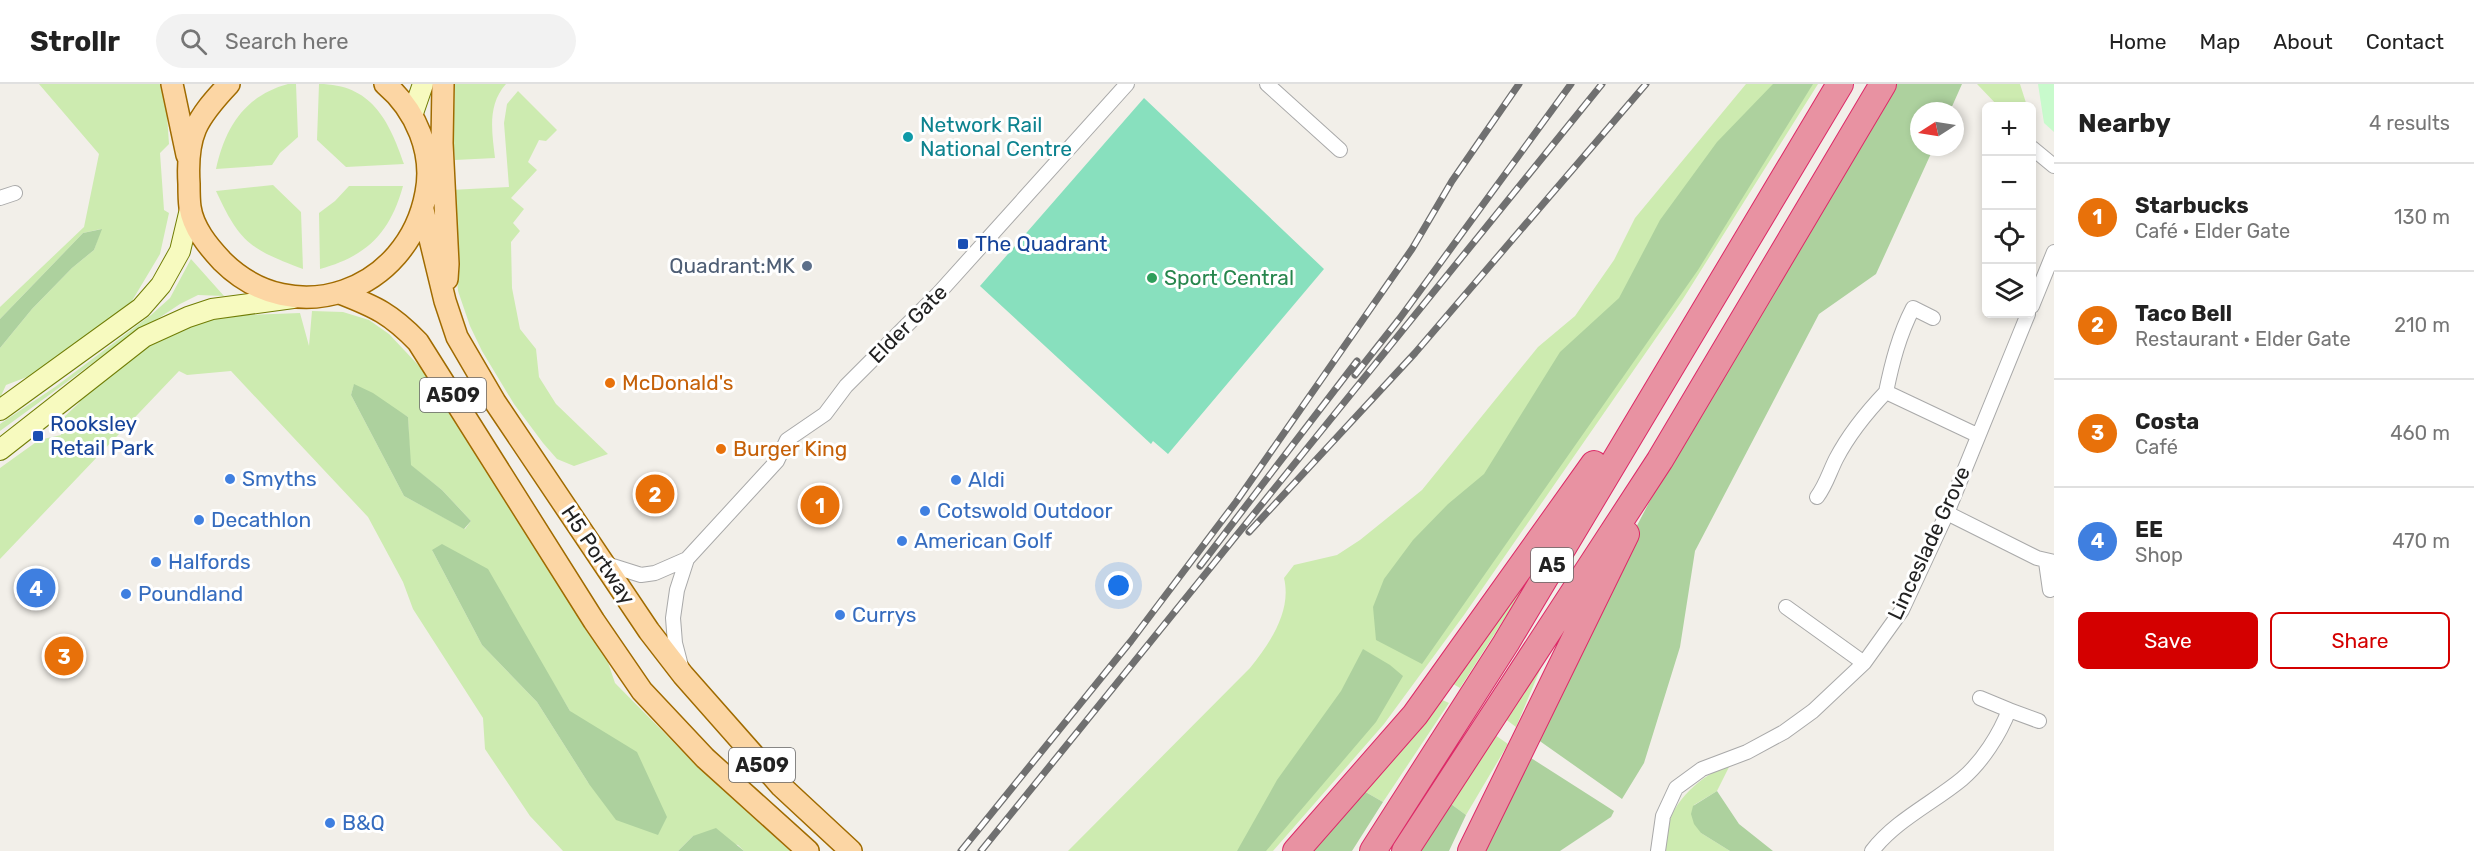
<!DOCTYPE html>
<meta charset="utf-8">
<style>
:root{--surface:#fff;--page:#f2f2f2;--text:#222;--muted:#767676;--line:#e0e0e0;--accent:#d40000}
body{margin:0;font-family:Rubik,sans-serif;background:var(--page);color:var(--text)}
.controls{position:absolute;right:18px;top:18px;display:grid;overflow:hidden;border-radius:9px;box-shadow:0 3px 9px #0003}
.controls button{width:54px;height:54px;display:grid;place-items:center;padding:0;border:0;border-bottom:2px solid var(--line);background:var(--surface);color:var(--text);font:30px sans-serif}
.compass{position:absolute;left:1910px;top:18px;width:54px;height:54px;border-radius:50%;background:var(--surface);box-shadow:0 3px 9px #0003;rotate:258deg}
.you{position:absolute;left:1119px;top:502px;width:21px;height:21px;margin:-15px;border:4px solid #fff;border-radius:50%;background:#1a73e8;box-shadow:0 0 0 9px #1a73e833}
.badge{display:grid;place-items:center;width:39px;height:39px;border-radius:50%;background:var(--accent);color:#fff;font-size:20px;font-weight:700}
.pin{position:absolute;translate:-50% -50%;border:3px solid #fff;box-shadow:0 2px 6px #0006}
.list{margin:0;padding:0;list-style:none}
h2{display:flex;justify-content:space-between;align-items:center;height:78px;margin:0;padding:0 24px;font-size:26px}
h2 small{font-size:20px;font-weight:400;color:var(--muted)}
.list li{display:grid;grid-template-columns:39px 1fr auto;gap:18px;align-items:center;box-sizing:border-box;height:108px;padding:0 24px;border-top:2px solid var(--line)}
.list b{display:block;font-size:22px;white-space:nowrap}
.list p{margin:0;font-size:20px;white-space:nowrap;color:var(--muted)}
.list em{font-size:20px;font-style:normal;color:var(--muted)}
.actions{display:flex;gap:12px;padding:18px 24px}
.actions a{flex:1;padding:14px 0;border:2px solid var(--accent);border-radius:9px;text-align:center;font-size:21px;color:var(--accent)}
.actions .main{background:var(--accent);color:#fff}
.icon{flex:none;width:33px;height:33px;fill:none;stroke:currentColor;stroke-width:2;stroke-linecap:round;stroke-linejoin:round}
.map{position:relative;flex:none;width:2054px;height:767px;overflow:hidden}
header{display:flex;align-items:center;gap:36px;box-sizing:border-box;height:84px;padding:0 30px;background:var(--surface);border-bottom:2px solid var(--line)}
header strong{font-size:28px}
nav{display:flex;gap:33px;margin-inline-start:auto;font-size:21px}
.search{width:420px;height:54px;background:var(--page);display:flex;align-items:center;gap:15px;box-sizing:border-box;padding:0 21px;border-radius:33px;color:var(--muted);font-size:22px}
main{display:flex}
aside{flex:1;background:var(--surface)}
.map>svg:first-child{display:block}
.grass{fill:#cdebb0;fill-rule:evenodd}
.forest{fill:#add19e}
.park{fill:#c8facc}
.pitch{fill:#88e0be}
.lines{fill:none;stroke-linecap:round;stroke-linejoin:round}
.street-casing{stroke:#a9a9a9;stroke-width:16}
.secondary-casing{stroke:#707d05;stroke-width:22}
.primary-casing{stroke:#a06b00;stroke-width:24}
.highway-casing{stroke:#dc2a67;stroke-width:28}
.street{stroke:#fff;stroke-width:14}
.secondary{stroke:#f7fabf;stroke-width:20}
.primary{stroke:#fcd6a4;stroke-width:21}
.highway{stroke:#e892a2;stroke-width:26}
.rail-casing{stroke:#707070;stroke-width:7}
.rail{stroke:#fff;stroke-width:4.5;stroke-dasharray:14;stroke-linecap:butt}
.culture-dot{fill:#0f9aa8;stroke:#fff;stroke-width:2}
.transit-dot{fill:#1a4fb4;stroke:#fff;stroke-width:2}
.service-dot{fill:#5c6f8a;stroke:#fff;stroke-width:2}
.leisure-dot{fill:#2e9e5b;stroke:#fff;stroke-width:2}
.food-dot{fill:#e8710a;stroke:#fff;stroke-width:2}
.shop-dot{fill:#3f7fe0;stroke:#fff;stroke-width:2}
.labels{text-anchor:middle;stroke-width:6;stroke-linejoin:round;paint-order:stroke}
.shield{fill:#fff;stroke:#646464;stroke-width:1.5}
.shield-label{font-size:20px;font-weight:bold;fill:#222}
.culture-label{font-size:21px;fill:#0d838f;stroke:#fff;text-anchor:start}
.transit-label{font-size:21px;fill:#164399;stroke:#fff;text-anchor:start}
.service-label{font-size:21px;fill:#4e5e75;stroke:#fff;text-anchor:end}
.leisure-label{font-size:21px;fill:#27864d;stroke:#fff;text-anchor:start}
.street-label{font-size:21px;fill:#222;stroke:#fff}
.food-label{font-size:21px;fill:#c56008;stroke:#fff;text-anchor:start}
.shop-label{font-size:21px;fill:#366cbe;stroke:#fff;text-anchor:start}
</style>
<header>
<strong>Strollr</strong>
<div class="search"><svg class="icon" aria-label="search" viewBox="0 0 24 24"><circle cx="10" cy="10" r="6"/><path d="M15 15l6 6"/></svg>Search here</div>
<nav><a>Home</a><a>Map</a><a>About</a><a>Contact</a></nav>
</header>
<main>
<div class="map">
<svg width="2054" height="767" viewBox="0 0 2054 767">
<rect width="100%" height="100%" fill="#f2efe9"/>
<path class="grass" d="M 39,0 L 161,0 L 166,17 L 169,60 L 160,69 L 164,126 L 169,129 L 160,170 L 117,242 L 66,278 L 6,301 L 0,314 L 0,264 L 32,225 L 72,184 L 94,166 L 101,145 L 83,149 L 0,235 L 0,223 L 84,143 L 99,70 Z
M 288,0 L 296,0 L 298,53 L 280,69 L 272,81 L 216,85 C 225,44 244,12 288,0 Z
M 319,0 C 371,0 389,36 404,80 L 346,83 L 317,56 Z
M 455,0 L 506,0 C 487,21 492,48 495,74 L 455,76 L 453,55 Z
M 1746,0 L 1818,0 L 1683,215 L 1464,531 L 1384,640 L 1273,767 L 1068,767 L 1250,584 C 1270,559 1292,527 1284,494 L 1294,481 L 1337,471 L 1360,456 L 1422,406 L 1538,263 L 1575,232 L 1614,176 L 1635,134 Z
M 1977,0 L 2020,0 L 2027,22 L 1998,22 Z
M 518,7 L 557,46 L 546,57 L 539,56 L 528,78 L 537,86 L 511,114 L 524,125 L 513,139 L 520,147 L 511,158 L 512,204 L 520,245 L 536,265 L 539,293 L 556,320 L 608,370 L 574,382 L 557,375 L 543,359 L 514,320 L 482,267 L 470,242 L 458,207 L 450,106 L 509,103 L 504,39 L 507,20 Z
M 273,101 L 301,128 L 303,185 C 250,165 240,159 216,107 Z
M 349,102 L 403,102 C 390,149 367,172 320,185 L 319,129 L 335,117 Z
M 191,175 L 224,212 L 198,211 L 180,220 L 105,270 L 0,347 L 0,340 L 55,303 L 151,231 L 170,214 Z
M 312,227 L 343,228 L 369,236 L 389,250 L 469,335 L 594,537 L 615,599 L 697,682 L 790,767 L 744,767 L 738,761 L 693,752 L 678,767 L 563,767 L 530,732 L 485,665 L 483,634 L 413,525 L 403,498 L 368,433 L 231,287 L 187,291 L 179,287 L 0,475 L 0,384 L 39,356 L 61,351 L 63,334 L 79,319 L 94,292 L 188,233 L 300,229 L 309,262 ZM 354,301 L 408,333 L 410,381 L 442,406 L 471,437 L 465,445 L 404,412 L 351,311 ZM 432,466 L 528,557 L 570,627 L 589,700 L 537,618 L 482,561 Z
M 1516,503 L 1522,507 L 1460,604 L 1448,597 Z
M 1556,548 L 1516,643 L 1504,634 Z
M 1436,613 L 1449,619 L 1383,718 L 1362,706 Z
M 1495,651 L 1508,660 L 1466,731 L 1451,720 Z
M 1730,681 L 1717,707 L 1694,721 L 1701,749 L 1730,767 L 1666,767 C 1666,761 1665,754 1666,748 C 1672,717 1702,690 1730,681 Z"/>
<path class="forest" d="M 1773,0 L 1813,0 L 1698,186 L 1422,580 L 1376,556 L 1373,523 L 1384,495 L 1413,456 L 1448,420 L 1484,390 L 1560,268 L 1619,214 L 1660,136 L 1717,58 Z
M 1893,0 L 1962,0 L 1950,27 L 1919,27 L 1919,63 L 1934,63 L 1876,190 L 1819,230 L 1695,467 L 1680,563 L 1644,679 L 1622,715 L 1534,653 L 1599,514 L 1653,411 Z
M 102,145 L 94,166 L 72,184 L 32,225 L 0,264 L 0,235 L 83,149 Z
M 354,300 L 373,309 L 408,333 L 411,381 L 442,406 L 471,437 L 464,445 L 404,412 L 351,311 Z
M 442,460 L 488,485 L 570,627 L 637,668 L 667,733 L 658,751 L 616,736 L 589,700 L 537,618 L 482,561 L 432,466 Z
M 1363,565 L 1390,581 L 1403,592 L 1376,638 L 1266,767 L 1237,767 L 1277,696 L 1341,607 Z
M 1531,674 L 1614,727 L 1611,733 L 1560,767 L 1483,767 L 1525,681 Z
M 1362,706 L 1383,718 L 1352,767 L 1308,767 Z
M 1717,707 L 1739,740 L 1773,767 L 1730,767 L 1701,749 L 1694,740 L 1691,730 L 1693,722 Z
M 1451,720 L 1466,731 L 1449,767 L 1421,767 Z
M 716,744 L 744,767 L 678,767 L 693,752 Z"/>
<path class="park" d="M 2038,0 L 2054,0 L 2054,48 L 2044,39 Z"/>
<path class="pitch" d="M 1144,14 L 1324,185 L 1168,370 L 1153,357 L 1151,360 L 980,202 Z"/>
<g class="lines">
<g class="street-casing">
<path id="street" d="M 1267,0 L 1340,66
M 2032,64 L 2054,82
M 0,114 L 15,109
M 2032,222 L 2054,168
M 1933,234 L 1913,224 C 1899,251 1892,279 1886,308 L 1977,351
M 1817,413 C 1826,401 1829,389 1836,375 C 1849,350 1866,329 1886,308
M 1947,429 L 2037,474 L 2054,478
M 2046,478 L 2050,506
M 603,479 L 641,491 L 655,489 L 687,475
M 1786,523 L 1864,579
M 681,582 L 675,559 L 673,534 L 677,506 L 687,475 L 777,377 L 787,356 L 825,330 L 846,302 L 938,210 L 1127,0
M 2009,626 L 2039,637
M 1658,767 L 1663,732 L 1676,704 L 1702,685 L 1747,668 L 1784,648 L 1813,627 L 1864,579 L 1902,526 L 1947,429 L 2028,230
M 1872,767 C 1896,736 1933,719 1962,695 C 1982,678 2000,650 2009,626 L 1980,614"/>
</g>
<g class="secondary-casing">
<path id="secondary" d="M 412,32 L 423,0
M 0,326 L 141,224 L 161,201 L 180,167 L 190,125
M 0,366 L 144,253 L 188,233 L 212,225 L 293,214"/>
</g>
<g class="primary-casing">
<path id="primary" d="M 172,0 L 187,71
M 229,0 C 196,35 186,51 189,100 C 189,108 189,116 190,123 C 193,144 208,162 222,177 C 294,249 408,207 426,109 C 434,69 416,26 385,0
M 443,0 L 442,59 L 448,180 L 447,195
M 423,126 L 445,217 L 457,253 L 495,318 L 649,547 L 683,591 L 781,702 L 851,767
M 340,209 C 376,223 391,230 418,258 L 594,537 L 642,607 L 705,674 L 808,767"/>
</g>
<g class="highway-casing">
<path id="highway" d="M 1296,767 L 1415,631 L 1594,380
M 1373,767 L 1506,559 L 1840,0
M 1405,767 L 1660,376 L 1883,0
M 1471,767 L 1626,450"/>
</g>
<use href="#street" class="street"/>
<use href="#secondary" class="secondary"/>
<use href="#primary" class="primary"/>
<use href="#highway" class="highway"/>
<g class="rail-casing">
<path id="rail" d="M 1355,291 L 1400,234 L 1571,0
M 1249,448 L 1415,269 L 1646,0
M 1200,482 L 1357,277
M 961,767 L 1131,557 L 1236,418 L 1412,165 L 1452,97 L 1519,0
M 981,767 L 1602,0"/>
</g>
<use href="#rail" class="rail"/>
</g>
<circle class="culture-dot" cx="908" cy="53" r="6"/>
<g class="transit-dot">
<rect x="957" y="154" width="12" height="12" rx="3"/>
<rect x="32" y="346" width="12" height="12" rx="3"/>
</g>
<circle class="service-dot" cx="807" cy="182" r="6"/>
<circle class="leisure-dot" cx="1152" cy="194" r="6"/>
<g class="food-dot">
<circle cx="610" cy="299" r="6"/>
<circle cx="721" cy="365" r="6"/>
</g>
<g class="shop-dot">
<circle cx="230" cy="395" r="6"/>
<circle cx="956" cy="396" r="6"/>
<circle cx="925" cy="427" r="6"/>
<circle cx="199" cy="436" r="6"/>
<circle cx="902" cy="457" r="6"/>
<circle cx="156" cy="478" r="6"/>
<circle cx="126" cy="510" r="6"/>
<circle cx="840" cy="531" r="6"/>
<circle cx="330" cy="739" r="6"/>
</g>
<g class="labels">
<g class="shield">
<rect x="420" y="294" width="66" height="34" rx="4.5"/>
<rect x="1531" y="464" width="42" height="34" rx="4.5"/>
<rect x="729" y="664" width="66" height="34" rx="4.5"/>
</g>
<g class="shield-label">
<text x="453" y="318">A509</text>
<text x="1552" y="488">A5</text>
<text x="762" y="688">A509</text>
</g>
<g class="culture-label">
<text x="920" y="48">Network Rail<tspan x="920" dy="24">National Centre</tspan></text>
</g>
<g class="transit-label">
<text x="975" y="167">The Quadrant</text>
<text x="50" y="347">Rooksley<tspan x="50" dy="24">Retail Park</tspan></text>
</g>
<g class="service-label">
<text x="795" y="189">Quadrant:MK</text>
</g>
<g class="leisure-label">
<text x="1164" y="201">Sport Central</text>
</g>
<g class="street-label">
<text transform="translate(908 240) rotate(-45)" y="7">Elder Gate</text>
<text transform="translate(1929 459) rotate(-65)" y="7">Linceslade Grove</text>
<text transform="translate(598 471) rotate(56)" y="7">H5 Portway</text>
</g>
<g class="food-label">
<text x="622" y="306">McDonald's</text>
<text x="733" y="372">Burger King</text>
</g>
<g class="shop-label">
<text x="242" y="402">Smyths</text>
<text x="968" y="403">Aldi</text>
<text x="937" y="434">Cotswold Outdoor</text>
<text x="211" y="443">Decathlon</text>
<text x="914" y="464">American Golf</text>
<text x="168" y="485">Halfords</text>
<text x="138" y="517">Poundland</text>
<text x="852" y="538">Currys</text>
<text x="342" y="746">B&amp;Q</text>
</g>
</g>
</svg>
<div class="controls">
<button>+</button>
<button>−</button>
<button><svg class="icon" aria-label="locate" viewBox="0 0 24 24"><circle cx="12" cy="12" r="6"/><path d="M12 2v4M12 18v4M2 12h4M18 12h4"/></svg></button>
<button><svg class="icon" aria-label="layers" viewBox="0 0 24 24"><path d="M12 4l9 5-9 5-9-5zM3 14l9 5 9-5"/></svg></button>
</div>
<svg class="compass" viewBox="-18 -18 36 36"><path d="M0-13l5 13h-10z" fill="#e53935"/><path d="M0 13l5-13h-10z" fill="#767676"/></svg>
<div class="you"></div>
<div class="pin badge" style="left:820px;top:421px;background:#e8710a">1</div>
<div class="pin badge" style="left:655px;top:410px;background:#e8710a">2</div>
<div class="pin badge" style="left:64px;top:572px;background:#e8710a">3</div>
<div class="pin badge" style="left:36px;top:504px;background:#3f7fe0">4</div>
</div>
<aside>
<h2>Nearby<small>4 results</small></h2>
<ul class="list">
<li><span class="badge" style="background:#e8710a">1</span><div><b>Starbucks</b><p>Café · Elder Gate</p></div><em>130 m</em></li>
<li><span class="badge" style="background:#e8710a">2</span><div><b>Taco Bell</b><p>Restaurant · Elder Gate</p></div><em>210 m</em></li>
<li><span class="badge" style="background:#e8710a">3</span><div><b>Costa</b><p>Café</p></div><em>460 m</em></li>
<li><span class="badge" style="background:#3f7fe0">4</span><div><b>EE</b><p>Shop</p></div><em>470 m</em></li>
</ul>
<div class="actions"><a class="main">Save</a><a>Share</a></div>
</aside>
</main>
